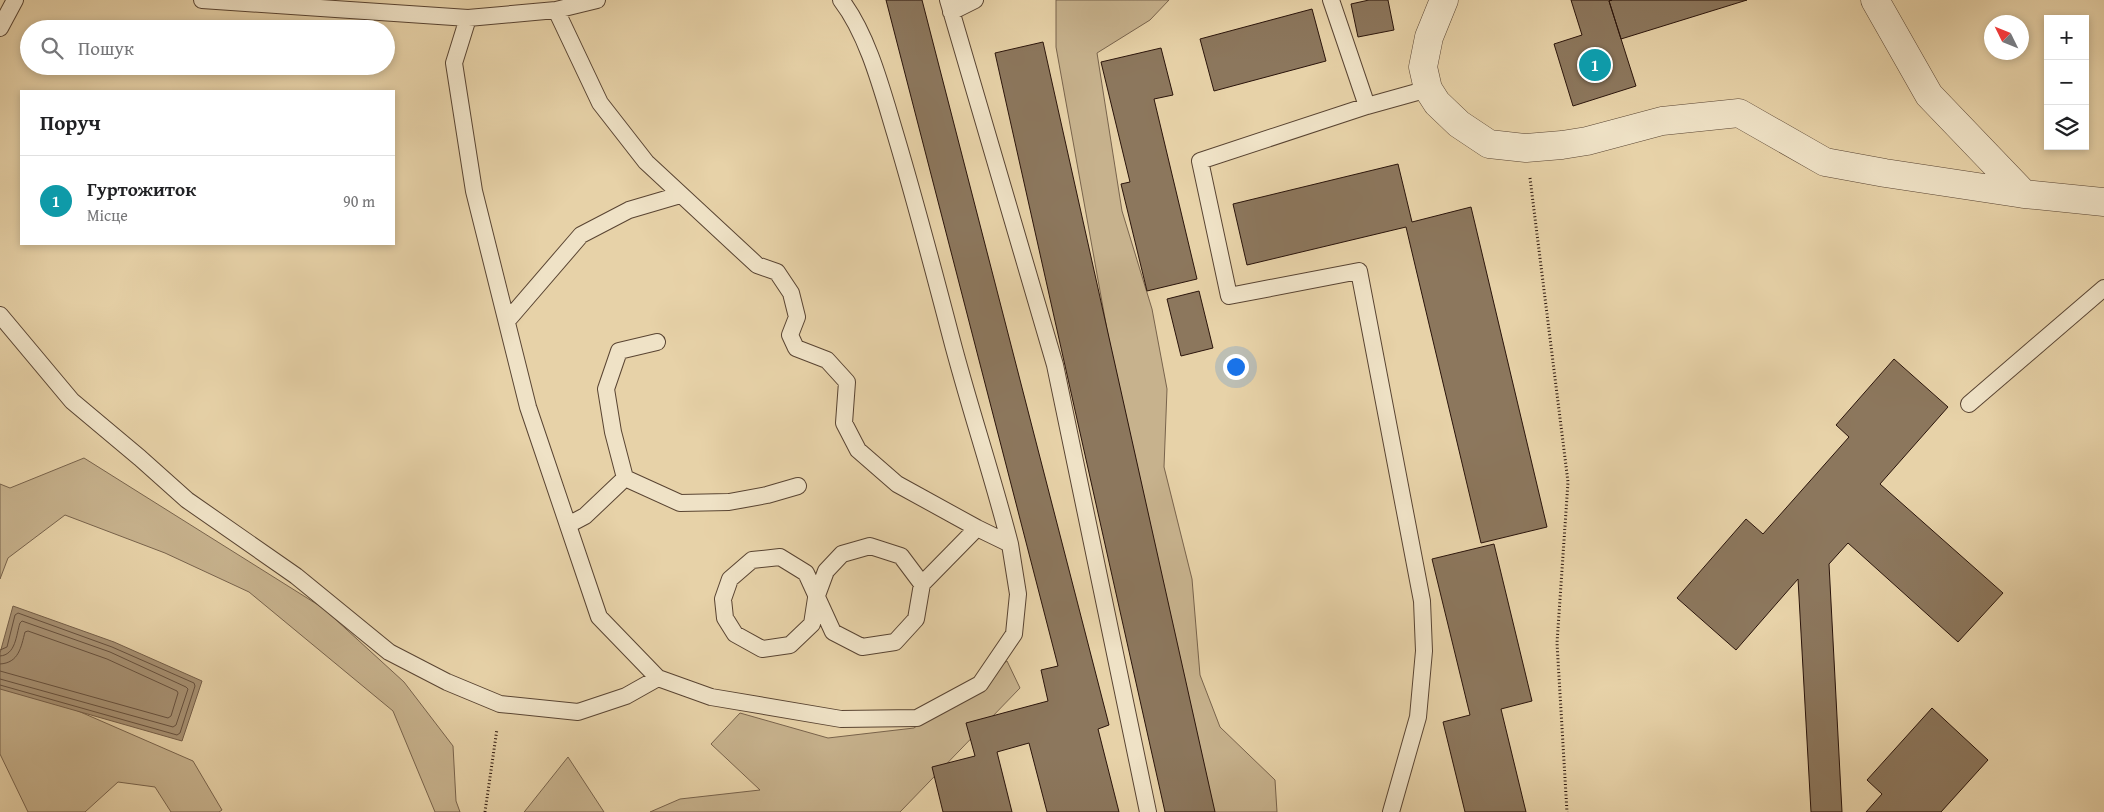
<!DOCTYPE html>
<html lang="uk">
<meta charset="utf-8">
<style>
:root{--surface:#fff;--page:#f6f6f6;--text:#202124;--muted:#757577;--line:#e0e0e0;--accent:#8f2418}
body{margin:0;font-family:"Gentium Book Plus",serif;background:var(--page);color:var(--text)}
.controls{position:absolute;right:15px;top:15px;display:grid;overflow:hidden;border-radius:0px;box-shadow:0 2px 8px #0003}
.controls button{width:45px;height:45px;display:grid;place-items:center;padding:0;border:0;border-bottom:1px solid var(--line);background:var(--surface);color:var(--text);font:25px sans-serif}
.compass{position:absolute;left:1984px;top:15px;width:45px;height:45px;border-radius:50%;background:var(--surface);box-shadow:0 2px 8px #0003;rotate:313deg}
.you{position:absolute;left:1235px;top:366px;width:18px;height:18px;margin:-12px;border:4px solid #fff;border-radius:50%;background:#1a73e8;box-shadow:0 0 0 8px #1a73e833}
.badge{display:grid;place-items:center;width:32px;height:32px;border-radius:50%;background:var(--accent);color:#fff;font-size:16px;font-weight:700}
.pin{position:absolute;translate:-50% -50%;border:2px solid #fff;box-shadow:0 1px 5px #0006}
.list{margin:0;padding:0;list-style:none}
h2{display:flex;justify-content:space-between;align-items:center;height:65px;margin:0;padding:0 20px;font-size:21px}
h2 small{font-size:16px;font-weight:400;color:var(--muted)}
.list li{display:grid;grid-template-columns:32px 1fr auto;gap:15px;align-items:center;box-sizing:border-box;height:90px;padding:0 20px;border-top:1px solid var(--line)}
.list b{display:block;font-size:19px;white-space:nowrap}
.list p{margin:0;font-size:16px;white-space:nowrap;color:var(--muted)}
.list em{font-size:16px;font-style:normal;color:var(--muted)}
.icon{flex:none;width:28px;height:28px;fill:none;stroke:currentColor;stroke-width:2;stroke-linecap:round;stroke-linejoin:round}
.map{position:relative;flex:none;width:2104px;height:812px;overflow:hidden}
.search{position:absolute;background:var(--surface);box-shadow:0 2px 8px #0003;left:20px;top:20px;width:375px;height:55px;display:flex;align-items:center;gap:12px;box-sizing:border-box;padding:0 18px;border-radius:28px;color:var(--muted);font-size:19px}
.panel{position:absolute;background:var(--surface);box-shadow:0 2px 8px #0003;left:20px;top:90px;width:375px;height:155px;border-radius:0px}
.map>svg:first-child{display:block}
.green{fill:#c7b28d;stroke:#78634c}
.water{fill:#a79173;stroke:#755f49}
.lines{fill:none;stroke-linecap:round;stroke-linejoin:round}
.shore{stroke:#68523f;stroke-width:1}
.building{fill:#8c775d;stroke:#2a140b}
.service-casing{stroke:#594432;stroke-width:18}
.minor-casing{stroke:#594432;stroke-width:29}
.path{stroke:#2a140b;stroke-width:3;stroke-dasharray:1 2.5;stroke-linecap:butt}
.service{stroke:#efe2c6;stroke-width:16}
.minor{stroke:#efe2c6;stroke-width:28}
</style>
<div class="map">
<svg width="2104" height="812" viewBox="0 0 2104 812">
<rect width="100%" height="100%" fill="#e7d2a8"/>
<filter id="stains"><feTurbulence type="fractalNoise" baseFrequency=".004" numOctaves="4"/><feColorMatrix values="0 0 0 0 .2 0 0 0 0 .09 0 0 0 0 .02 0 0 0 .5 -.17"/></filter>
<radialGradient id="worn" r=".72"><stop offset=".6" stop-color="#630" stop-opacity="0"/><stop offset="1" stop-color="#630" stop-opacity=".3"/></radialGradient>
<path class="green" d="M 1056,0 L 1169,0 L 1150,20 L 1097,53 L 1122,211 L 1152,309 L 1167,389 L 1164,467 L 1192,579 L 1200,675 L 1220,727 L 1275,780 L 1277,812 L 1206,812 L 1143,529 L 1056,47 Z
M 84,458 L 323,608 L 404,682 L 453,746 L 456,801 L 460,812 L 435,812 L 393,711 L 249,592 L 165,553 L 65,515 L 8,558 L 0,579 L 0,484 L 10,488 Z
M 1007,661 L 1020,688 L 900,812 L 650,812 L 680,799 L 760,790 L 711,744 L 740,713 L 828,738 L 914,728 Z
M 0,677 L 193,761 L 222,810 L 219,812 L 171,812 L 155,787 L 118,782 L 85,812 L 28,812 L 0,754 Z
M 568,757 L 604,812 L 524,812 L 525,811 Z"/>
<path class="water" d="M 13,606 L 114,642 L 202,681 L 182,741 L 0,689 L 0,653 Z"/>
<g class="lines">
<path class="shore" d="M 0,650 L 7,647 L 15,615 L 18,613 L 112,647 L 194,683 L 195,686 L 180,733 L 177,735 L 0,685
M 0,656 C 16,655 16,635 20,623 L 22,621 L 110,652 L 186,687 L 188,689 L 176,725 L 173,727 L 0,679
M 0,664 C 19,663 21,647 25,632 L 28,631 L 107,659 L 177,691 L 178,693 L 171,716 L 168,718 L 0,671"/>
</g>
<path class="building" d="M 886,0 L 922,0 L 1109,725 L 1098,729 L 1119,812 L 1047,812 L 1029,743 L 997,752 L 1012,812 L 943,812 L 932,767 L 975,756 L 966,723 L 1048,701 L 1041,670 L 1058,666 Z
M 1369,0 L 1388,0 L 1394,30 L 1358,37 L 1351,4 Z
M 1571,0 L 1612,0 L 1609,1 L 1636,86 L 1573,106 L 1554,44 L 1582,35 Z
M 1612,0 L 1747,0 L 1621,39 L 1609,1 Z
M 1312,9 L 1326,61 L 1214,91 L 1200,39 Z
M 1043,42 L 1215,812 L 1165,812 L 995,53 Z
M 1161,48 L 1173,95 L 1154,99 L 1197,279 L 1147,291 L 1121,184 L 1130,182 L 1101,62 Z
M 1398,164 L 1412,222 L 1471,207 L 1547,527 L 1481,543 L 1406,227 L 1247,265 L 1233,204 Z
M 1199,291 L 1213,348 L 1181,356 L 1167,299 Z
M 1894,359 L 1948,407 L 1880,484 L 2003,593 L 1958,642 L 1848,543 L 1829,564 L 1842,812 L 1811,812 L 1798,579 L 1736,650 L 1677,598 L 1746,519 L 1763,534 L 1849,437 L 1836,425 Z
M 1494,544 L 1532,701 L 1501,709 L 1526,812 L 1465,812 L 1443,722 L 1470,715 L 1432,559 Z
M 1932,708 L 1988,760 L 1941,812 L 1866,812 L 1882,794 L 1867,780 Z"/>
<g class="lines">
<g class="service-casing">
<path id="service" d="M 202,0 L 468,18
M 841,0 C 868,35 882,90 895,133 C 915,200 933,268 951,337 C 969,406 992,474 1010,544
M 948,0 L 1055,365 L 1148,812
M 1331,0 L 1367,106
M 556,10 L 600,103 L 646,162 L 757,265 L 777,272 L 791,293 L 797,317 L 790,335 L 796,348 L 827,360 L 847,382 L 844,423 L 858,450 L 897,484 L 977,528 L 1010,544 L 1018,594 L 1014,634 L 980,684 L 917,718 L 841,719 L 711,697 L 658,678 L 599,617 L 528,407 L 474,191 L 454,63 L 468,18 Z
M 556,10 L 597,0
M 951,12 L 975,0
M 0,28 L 15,0
M 0,315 L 72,401 L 140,458 L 187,500 L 296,576 L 389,652 L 447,682 L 500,704 L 578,712 L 626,696 L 658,678
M 507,321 L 581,235 L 629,210 L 680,195
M 657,342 L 619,351 L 606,389 L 613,432 L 625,478 L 680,503 L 729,502 L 767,495 L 798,486
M 1969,404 L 2104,288
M 568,525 L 585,516 L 625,478
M 922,584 L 977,528
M 816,598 L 812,624 L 790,645 L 762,649 L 735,634 L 725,618 L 723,599 L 730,579 L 752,560 L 780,557 L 806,573 L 833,632 L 862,647 L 895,642 L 916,619 L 922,584 L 901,556 L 870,546 L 842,554 L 826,571 L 816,598
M 1391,812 L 1418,717 L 1424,651 L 1422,601 L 1359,271 L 1229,296 L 1200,161 L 1367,106 L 1428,89"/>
</g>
<g class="minor-casing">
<path id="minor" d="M 1444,0 L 1429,37 L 1423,67 L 1428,89 L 1437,103 L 1459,124 L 1489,144 L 1526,148 L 1562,145 L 1587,141 L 1662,121 L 1739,113 L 1825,162 L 1885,173 L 2024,194 L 2104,202
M 1875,0 L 1929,95 L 2024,194"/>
</g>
<path class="path" d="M 1530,178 L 1568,482 L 1557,643 L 1567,812
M 485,812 L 497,729"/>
<use href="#service" class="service"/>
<use href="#minor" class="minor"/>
</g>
<rect width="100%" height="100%" filter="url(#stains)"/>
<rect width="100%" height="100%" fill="url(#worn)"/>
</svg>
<div class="controls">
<button>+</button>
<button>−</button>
<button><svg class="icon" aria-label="layers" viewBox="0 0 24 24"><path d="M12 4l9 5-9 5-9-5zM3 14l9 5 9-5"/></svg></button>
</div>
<svg class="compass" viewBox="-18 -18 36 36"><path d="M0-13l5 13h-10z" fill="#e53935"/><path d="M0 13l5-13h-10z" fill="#757577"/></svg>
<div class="you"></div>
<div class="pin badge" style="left:1595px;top:65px;background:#0f9aa8">1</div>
<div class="search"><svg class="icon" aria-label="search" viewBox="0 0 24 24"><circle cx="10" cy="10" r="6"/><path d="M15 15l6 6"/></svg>Пошук</div>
<section class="panel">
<h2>Поруч<small></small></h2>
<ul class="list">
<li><span class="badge" style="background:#0f9aa8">1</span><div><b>Гуртожиток</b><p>Місце</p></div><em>90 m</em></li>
</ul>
</section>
</div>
